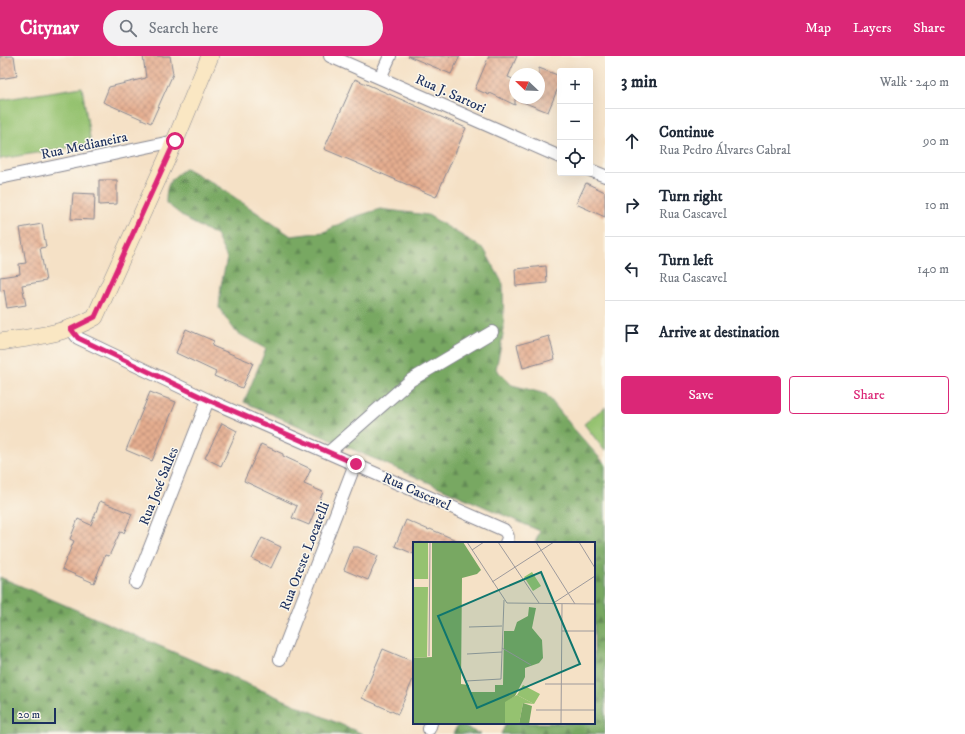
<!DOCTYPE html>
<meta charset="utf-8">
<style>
:root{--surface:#fff;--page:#f2f2f3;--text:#1f2937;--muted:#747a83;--line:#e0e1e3;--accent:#db2777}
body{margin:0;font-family:"IM FELL DW Pica",serif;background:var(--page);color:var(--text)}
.controls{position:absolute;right:12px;top:12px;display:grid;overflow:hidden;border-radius:4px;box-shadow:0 4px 16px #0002}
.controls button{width:36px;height:36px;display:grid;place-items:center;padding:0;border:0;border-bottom:1px solid var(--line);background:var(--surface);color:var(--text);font:20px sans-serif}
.compass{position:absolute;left:509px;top:12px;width:36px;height:36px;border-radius:50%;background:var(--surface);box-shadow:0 4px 16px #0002;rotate:293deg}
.scale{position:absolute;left:12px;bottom:10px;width:44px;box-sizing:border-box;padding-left:4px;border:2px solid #1b2f5e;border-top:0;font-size:11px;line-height:14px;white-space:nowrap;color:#1b2f5e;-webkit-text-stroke:3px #fbf7ec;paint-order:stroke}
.stop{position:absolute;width:12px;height:12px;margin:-9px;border:3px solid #db2777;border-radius:50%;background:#fff}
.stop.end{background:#db2777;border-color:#fff;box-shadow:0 1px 4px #0008}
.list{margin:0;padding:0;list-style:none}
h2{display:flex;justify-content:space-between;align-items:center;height:52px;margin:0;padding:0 16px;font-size:17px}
h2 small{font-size:13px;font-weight:400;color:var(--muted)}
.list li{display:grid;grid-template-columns:26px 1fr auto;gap:12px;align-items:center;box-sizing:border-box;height:64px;padding:0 16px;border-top:1px solid var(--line)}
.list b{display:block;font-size:15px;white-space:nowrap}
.list p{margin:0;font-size:13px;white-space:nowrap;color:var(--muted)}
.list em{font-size:13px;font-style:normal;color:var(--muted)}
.actions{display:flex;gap:8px;padding:12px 16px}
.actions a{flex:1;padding:9px 0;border:1px solid var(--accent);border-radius:4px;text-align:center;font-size:14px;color:var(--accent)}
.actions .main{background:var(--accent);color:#fff}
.icon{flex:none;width:22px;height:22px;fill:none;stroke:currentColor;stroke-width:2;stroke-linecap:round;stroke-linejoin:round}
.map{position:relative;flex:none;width:605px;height:678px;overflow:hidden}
header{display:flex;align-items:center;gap:24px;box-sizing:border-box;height:56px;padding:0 20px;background:var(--accent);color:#fff}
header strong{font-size:19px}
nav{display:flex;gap:22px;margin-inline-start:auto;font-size:14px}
.search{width:280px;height:36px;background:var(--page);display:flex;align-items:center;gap:10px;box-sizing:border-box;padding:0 14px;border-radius:22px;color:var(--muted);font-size:15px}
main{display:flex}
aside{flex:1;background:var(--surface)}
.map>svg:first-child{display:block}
.forest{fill:url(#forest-firs);stroke:#4a6c60}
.garden{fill:#95c270;stroke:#587867}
.building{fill:url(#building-cross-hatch)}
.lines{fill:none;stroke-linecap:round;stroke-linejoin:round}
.street-casing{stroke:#888892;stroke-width:14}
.secondary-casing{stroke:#888892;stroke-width:18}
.street{stroke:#fff;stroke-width:12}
.secondary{stroke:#fae7c3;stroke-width:17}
.route{stroke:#db2777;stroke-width:5}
.labels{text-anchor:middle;stroke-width:3;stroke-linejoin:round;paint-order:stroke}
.street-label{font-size:14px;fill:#1b2f5e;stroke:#fbf7ec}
.inset-road{fill:none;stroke:#9e9a9c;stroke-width:1}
.view{fill:#0f766e;fill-opacity:0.15;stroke:#0f766e;stroke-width:2}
.inset-edge{fill:none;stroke:#1b2f5e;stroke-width:2}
</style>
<header>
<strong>Citynav</strong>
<div class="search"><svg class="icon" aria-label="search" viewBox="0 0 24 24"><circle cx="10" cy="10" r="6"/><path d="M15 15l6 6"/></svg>Search here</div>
<nav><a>Map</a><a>Layers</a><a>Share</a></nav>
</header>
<main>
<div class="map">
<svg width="605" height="678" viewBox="0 0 605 678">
<defs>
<pattern id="forest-firs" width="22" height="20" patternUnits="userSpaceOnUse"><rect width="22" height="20" fill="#78a862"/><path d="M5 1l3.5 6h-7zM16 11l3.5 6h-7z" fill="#628954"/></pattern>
<pattern id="building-cross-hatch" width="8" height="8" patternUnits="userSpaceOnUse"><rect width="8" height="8" fill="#e5ad8f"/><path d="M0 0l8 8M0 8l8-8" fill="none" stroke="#b98d78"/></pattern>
</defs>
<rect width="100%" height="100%" fill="#fbf7ec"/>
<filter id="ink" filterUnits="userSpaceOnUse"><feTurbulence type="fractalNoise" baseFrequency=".025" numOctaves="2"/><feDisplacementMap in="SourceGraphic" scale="8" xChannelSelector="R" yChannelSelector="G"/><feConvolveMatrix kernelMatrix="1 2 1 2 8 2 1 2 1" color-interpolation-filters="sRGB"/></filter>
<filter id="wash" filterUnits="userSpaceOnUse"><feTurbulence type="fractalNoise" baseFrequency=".012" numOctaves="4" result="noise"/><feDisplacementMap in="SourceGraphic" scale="16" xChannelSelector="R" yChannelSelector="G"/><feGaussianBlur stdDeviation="0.9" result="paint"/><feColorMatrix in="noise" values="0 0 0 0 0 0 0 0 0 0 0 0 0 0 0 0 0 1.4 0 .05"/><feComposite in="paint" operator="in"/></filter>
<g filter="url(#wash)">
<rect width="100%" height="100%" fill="#f5e1c6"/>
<path class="forest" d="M 186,112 L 221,132 L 291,180 L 324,176 L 351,162 L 380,153 L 428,159 L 484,193 L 503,228 L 504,274 L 496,313 L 512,329 L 546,338 L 574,373 L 605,408 L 605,678 L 501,678 L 506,667 L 594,667 L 594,487 L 535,487 L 540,475 L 244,346 L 266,293 L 236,276 L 219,252 L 221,229 L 227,202 L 216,179 L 189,165 L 166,147 C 166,127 170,123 186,112 Z
M 0,521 L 363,678 L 0,678 Z
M 458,668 L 480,678 L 453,678 Z"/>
<path class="garden" d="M 82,31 L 91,88 L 0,103 L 0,44 Z
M 605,351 L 605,395 L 584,368 Z"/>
<g id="blocks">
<path class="building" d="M 0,0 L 14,0 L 17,20 L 0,23 Z
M 143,0 L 170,0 L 173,18 L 151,67 L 103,46 L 109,31 L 146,22 Z
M 408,0 L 460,0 L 451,18 Z
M 489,0 L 517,0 L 508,21 L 515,24 L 515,42 L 539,42 L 539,12 L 560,20 L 560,27 L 548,56 L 515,43 L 515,49 L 490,37 L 489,39 L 475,33 Z
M 355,23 L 466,72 L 436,141 L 324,93 Z
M 99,124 L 117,124 L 117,148 L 99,149 Z
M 586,127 L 605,136 L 605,161 L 576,148 Z
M 73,137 L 95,138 L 94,164 L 71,163 Z
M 42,168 L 46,191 L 40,192 L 46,225 L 22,229 L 26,249 L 7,252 L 4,234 L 0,235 L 0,221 L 20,218 L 19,208 L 26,207 L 20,172 Z
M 546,210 L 547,227 L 516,230 L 515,213 Z
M 186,273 L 214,285 L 212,290 L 253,307 L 242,332 L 214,320 L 216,316 L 176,297 Z
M 549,280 L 555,303 L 523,312 L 517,289 Z
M 150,336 L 176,346 L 152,405 L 126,394 Z
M 222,367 L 237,375 L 221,410 L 205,402 Z
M 261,388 L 283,398 L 283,400 L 311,413 L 304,428 L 323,436 L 309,469 L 292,462 L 297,450 L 244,425 Z
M 100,445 L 132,458 L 124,477 L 120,476 L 109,500 L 105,499 L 94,527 L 62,513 L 74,485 L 70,483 L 78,463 L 91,469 Z
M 406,464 L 429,474 L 430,473 L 463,487 L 414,487 L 414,498 L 395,490 Z
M 262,482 L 281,491 L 271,512 L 252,503 Z
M 353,491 L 358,491 L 378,500 L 368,524 L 344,514 Z
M 383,593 L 414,606 L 414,621 L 398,658 L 362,642 Z"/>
</g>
</g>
<g filter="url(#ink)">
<use href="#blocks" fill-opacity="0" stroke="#888892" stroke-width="1"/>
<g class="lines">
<g class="street-casing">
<path id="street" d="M 330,0 L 560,101
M 380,22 L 390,0
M 590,114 L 605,120
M 0,122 L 175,85
M 71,273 L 78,282 L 208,344 L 504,474 C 508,479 509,481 506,487
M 329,396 L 411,324 L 492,276
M 136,527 L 208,344
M 280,603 L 355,408
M 429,673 L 431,667"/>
</g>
<g class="secondary-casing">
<path id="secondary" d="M 0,286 C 33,281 66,278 95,261 L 175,85 L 210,0"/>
</g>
<use href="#street" class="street"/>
<use href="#secondary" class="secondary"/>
</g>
</g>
<g class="lines" filter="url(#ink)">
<path class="route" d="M 175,85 L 95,261 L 71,273 L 78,282 L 208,344 L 356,408"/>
</g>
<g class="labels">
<g class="street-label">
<text transform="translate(451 37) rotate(24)" y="5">Rua J. Sartori</text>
<text transform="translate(84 89) rotate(-12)" y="5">Rua Medianeira</text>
<text transform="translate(158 430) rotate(-68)" y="5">Rua José Salles</text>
<text transform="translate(417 435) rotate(24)" y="5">Rua Cascavel</text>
<text transform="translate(304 500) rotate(-69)" y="5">Rua Oreste Locatelli</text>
</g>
</g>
<g transform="translate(413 486)">
<rect width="182" height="182" fill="#f5e1c6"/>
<path d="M 0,0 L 15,0 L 15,37 L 0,37 ZM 0,45 L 15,45 L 14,115 L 0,116 ZM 104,153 L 121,162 L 110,161 L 106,182 L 92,182 L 92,159 Z" fill="#95c270"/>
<path d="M 19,0 L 50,0 L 68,28 L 64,32 L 49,36 L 48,142 L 56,143 L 56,150 L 82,150 L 82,143 L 90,143 L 91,89 L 101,89 L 104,80 L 115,74 L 116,65 L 123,66 L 119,86 L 129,98 L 130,116 L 126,121 L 112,126 L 112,135 L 102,154 L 92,160 L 92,182 L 0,182 L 0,116 L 19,115 ZM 110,161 L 119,164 L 116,182 L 106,182 Z" fill="#78a862"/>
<path d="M 119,30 L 128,44 L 120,49 L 111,35 ZM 110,143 L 127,152 L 121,162 L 104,153 Z" fill="#95c270"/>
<path class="inset-road" d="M 54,0 L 94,61 L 182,62M 85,0 L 126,61M 123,0 L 162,62M 166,0 L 182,26M 59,8 L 71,0M 79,40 L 141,0M 139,62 L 182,34M 56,85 L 89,84M 149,89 L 182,89M 89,106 L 118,123M 54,112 L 89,110M 16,114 L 17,0M 53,139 L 88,137 L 91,58M 132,142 L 182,142M 123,168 L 182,168M 148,182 L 149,62"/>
<path class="view" d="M 128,30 L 167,122 L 64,166 L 25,74 Z"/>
<rect width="182" height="182" class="inset-edge"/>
</g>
</svg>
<div class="controls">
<button>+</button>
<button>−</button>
<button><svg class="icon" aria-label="locate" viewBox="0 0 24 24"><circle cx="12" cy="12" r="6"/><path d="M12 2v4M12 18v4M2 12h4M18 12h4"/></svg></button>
</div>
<svg class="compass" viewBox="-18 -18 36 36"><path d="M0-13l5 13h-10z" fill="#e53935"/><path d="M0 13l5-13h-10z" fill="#747a83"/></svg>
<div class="scale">20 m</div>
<div class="stop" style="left:175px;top:85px"></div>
<div class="stop end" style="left:356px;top:408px"></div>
</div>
<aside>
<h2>3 min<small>Walk · 240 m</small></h2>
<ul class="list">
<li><svg class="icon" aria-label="ahead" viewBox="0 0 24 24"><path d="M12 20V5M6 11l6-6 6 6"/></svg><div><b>Continue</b><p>Rua Pedro Álvares Cabral</p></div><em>90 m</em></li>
<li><svg class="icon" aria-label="right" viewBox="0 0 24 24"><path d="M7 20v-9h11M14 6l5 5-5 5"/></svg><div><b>Turn right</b><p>Rua Cascavel</p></div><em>10 m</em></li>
<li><svg class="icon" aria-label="left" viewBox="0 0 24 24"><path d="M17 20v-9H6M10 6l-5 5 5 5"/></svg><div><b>Turn left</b><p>Rua Cascavel</p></div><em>140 m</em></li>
<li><svg class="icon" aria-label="arrive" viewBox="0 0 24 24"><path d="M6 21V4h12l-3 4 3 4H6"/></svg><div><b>Arrive at destination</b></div></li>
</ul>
<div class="actions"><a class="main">Save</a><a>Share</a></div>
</aside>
</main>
